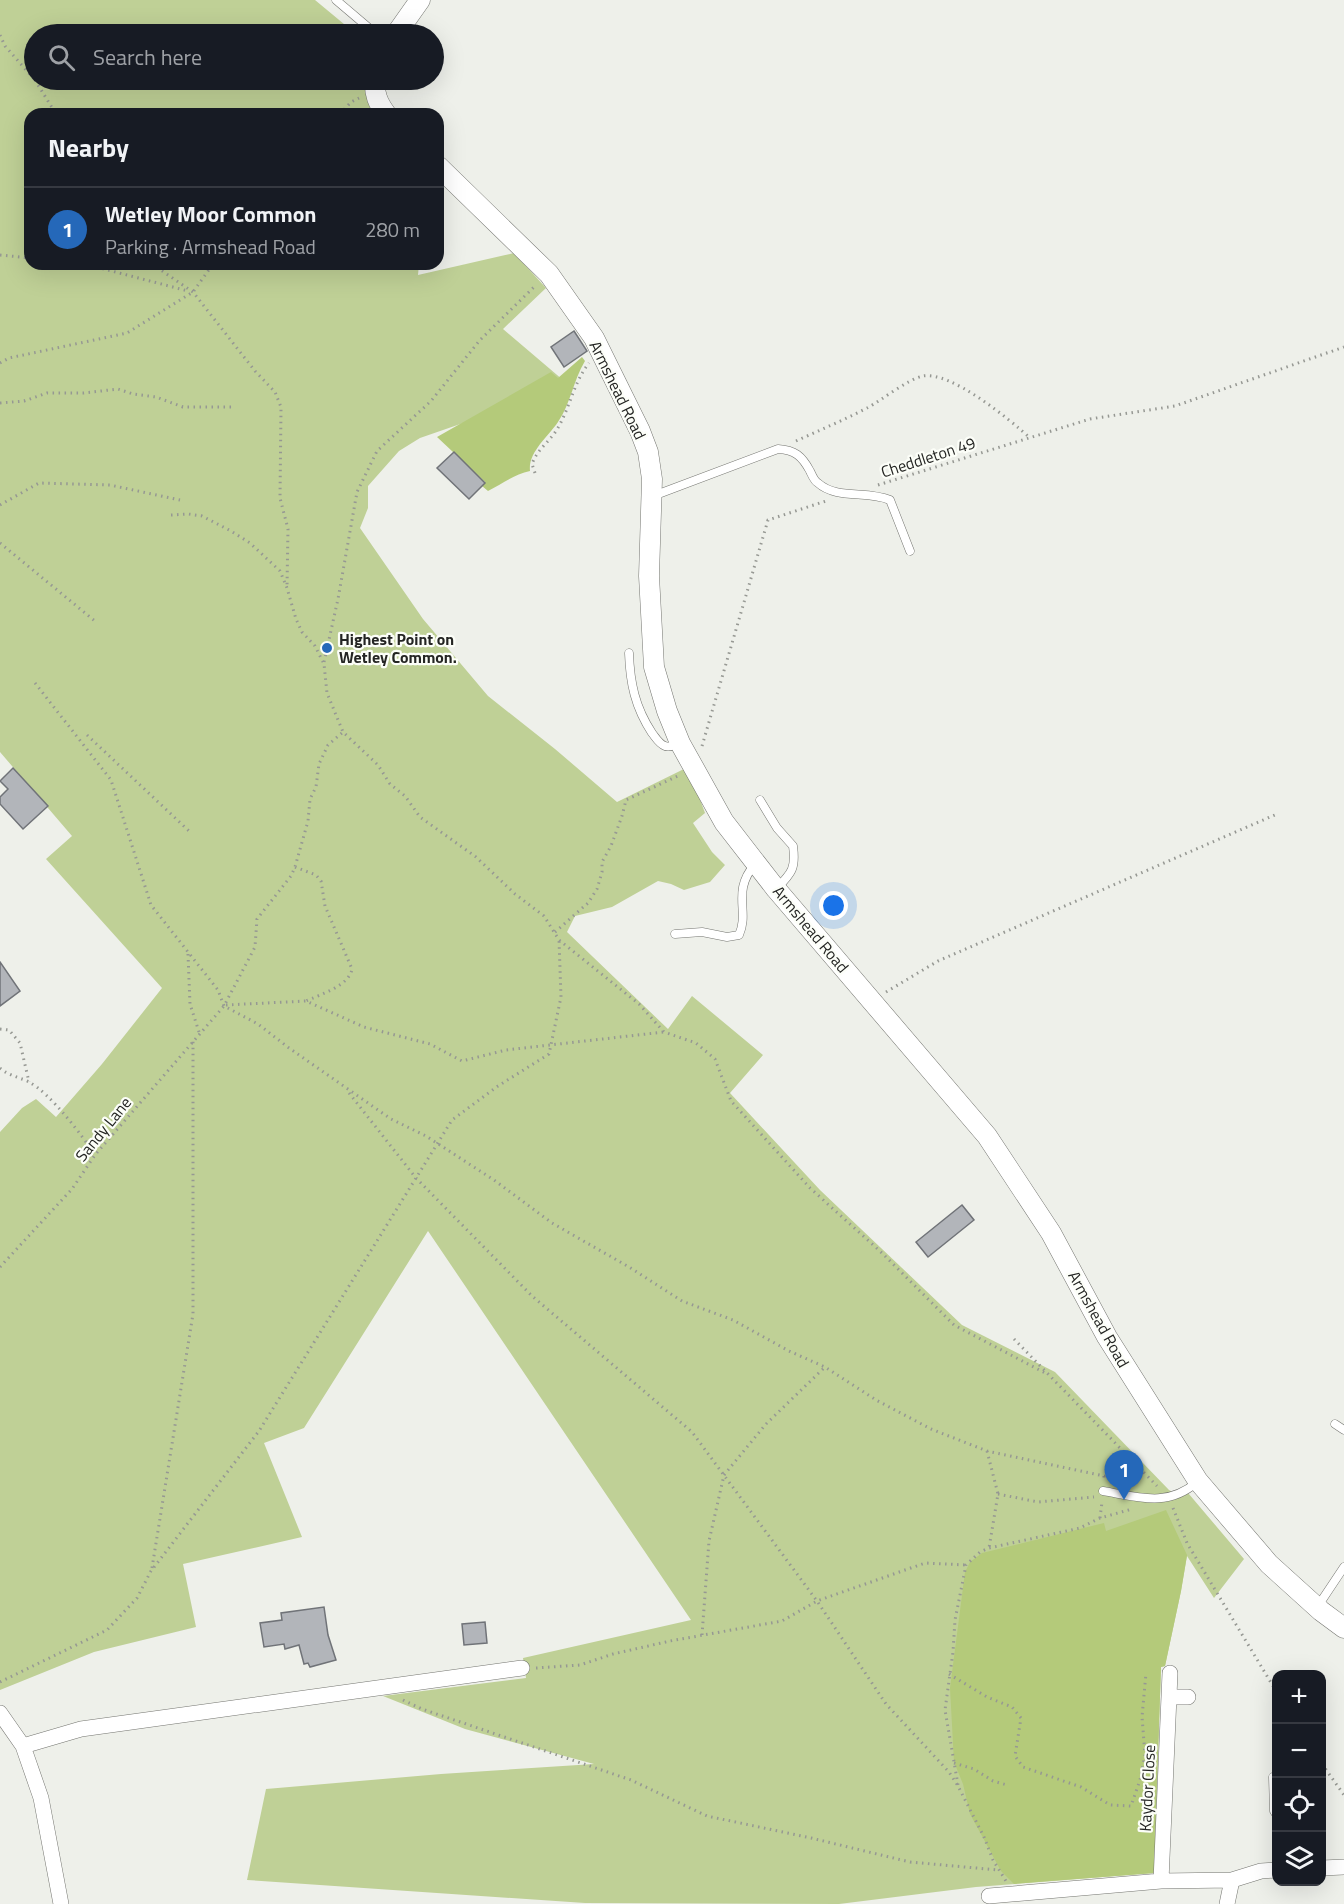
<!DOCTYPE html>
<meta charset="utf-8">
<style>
:root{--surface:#171b24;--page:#242831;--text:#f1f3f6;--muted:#9ea1a6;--line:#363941;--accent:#2568b9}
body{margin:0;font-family:"Titillium Web",sans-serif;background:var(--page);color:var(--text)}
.controls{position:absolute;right:18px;bottom:18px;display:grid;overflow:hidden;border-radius:12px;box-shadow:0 6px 24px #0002}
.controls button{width:54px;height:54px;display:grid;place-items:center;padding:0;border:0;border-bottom:2px solid var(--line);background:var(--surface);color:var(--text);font:30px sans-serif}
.you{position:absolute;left:834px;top:906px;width:21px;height:21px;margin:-15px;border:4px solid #fff;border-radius:50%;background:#1a73e8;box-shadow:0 0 0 9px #1a73e833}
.badge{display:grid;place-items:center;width:39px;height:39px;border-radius:50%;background:var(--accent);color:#fff;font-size:20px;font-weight:700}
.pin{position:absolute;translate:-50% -50px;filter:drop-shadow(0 2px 3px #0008)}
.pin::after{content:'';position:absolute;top:32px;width:21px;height:18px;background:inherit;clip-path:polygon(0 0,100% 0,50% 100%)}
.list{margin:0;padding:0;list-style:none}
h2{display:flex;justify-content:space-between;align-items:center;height:78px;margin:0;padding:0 24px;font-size:26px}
h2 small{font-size:20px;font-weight:400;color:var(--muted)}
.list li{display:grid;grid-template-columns:39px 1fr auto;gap:18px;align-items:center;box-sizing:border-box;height:84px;padding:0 24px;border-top:2px solid var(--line)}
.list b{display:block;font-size:22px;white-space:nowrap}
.list p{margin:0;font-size:20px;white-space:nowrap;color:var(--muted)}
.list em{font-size:20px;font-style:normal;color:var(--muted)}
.icon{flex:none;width:33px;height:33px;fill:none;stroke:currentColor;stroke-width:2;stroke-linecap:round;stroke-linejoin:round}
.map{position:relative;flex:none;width:1344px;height:1904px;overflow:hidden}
.search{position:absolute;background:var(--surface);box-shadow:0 6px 24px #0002;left:24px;top:24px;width:420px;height:66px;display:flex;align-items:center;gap:15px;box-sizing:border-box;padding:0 21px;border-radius:33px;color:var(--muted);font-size:22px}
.panel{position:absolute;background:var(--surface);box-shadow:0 6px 24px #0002;left:24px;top:108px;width:420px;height:162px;border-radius:18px}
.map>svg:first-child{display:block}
.green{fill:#bfd096}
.forest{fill:#b4ca7a}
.building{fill:#b2b5ba;stroke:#707378;stroke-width:1.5}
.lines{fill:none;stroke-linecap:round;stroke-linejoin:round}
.service-casing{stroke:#747570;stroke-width:9}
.minor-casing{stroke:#747570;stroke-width:16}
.tertiary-casing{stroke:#747570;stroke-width:21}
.path{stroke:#969893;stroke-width:3;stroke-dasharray:1.5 4.5;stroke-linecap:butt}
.service{stroke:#fff;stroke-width:8}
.minor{stroke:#fff;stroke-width:15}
.tertiary{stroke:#fff;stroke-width:20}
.poi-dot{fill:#2568b9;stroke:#fcfef8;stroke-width:2}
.labels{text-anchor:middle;stroke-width:4.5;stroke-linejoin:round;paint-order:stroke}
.street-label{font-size:16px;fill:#242523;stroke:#fcfef8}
.poi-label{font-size:16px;font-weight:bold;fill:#242523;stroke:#fcfef8;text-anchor:start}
</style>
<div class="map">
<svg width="1344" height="1904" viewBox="0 0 1344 1904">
<rect width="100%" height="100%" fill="#eef0ea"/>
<path class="green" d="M 0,0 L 315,0 L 356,34 L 34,34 L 34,80 L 366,80 L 366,92 L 377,114 L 30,114 L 30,264 L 419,264 L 418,275 L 514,253 L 546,288 L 503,329 L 570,386 L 420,438 L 399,451 L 368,486 L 368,508 L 360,528 L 423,619 L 488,696 L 555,749 L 617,802 L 688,767 L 705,813 L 693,823 L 712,852 L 725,865 L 710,882 L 684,890 L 671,884 L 658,881 L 612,907 L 575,916 L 567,932 L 668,1029 L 692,996 L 763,1055 L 730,1093 L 820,1190 L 962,1325 L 1055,1372 L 1169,1490 L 1174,1493 L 1183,1487 L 1244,1559 L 1214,1598 L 1187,1556 L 1181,1591 L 1165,1666 L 1161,1667 L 1154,1873 L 976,1887 L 839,1904 L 585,1903 L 247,1880 L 266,1789 L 441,1774 L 594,1764 L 465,1729 L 383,1696 L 526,1678 L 523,1658 L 691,1620 L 428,1231 L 304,1428 L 264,1443 L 302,1537 L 183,1564 L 196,1627 L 94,1652 L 0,1690 L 0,1132 L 22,1108 L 36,1099 L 56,1117 L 102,1064 L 162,988 L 46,859 L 72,836 L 0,752 Z"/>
<path class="forest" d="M 582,357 L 585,361 C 573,381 571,403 558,422 C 548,437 528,452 530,471 C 515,474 502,484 488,491 L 482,486 L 485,482 L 437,437 L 551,372 L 558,378 Z
M 1166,1510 L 1187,1555 L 1181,1591 L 1165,1666 L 1161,1667 L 1154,1873 L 1014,1884 L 1001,1871 L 970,1814 L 963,1784 L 954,1762 L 950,1688 L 965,1572 L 970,1562 L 982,1553 L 1104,1523 L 1106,1531 Z"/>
<path class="building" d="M 574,331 L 587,351 L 564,367 L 551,347 Z
M 454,452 L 485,483 L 469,499 L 437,468 Z
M 13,768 L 48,806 L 23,829 L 0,804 L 0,797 L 8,789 L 0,781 Z
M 0,962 L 20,991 L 0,1006 Z
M 962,1205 L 974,1220 L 928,1257 L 916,1242 Z
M 324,1607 L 328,1635 L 336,1660 L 310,1667 L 308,1663 L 304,1664 L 299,1645 L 285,1649 L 284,1644 L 264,1647 L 260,1623 L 282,1620 L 281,1613 Z
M 485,1622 L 487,1643 L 464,1645 L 462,1624 Z"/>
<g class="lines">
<g class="service-casing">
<path id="service" d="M 336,0 L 376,34
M 653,496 L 778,449 C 795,450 802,456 810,471 C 812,475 814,481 818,483 C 837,500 867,490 890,500 L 910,551
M 629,653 C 630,683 635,707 652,733 C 656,738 659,744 665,746 C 670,748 674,745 679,744
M 760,800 L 777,828 L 793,846 C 796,868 792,873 777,888
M 675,934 L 702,932 L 727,937 L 739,935 C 750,911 731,892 755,864
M 1335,1424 L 1344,1430
M 1103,1491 C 1138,1497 1167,1508 1197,1482
M 1318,1606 L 1344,1567
M 1273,1777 L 1274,1811 L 1276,1814"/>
</g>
<g class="minor-casing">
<path id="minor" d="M 1170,1697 L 1188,1697
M 0,1713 L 23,1746 L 41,1798 L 61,1904
M 23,1746 L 81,1729 L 522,1668
M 1322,1868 L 1344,1867
M 1161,1881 L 1170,1673
M 989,1896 L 1161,1881 L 1232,1880 L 1261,1871 L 1276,1870
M 1227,1904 L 1232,1880"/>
</g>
<g class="tertiary-casing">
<path id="tertiary" d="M 396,34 L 420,0
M 375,80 C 374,94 378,103 386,114
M 438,166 L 549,274 L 594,338 L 640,431 L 648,452 L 652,479 L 649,576 L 654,667 L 667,711 L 680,743 L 724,822 L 776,889 L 987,1136 L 1051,1233 L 1107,1337 L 1198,1481 L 1269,1564 L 1321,1611 L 1344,1628"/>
</g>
<path class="path" d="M 0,35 L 5,46 L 34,79
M 35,80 L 56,114
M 340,114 L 351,102 L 359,98
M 0,255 L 30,258
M 85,264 L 188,291
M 152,264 L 193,292 L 255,371 L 275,392 L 281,407 L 280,498 L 288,529 L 287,586
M 0,363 L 9,358 L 127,333 L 193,292 L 213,264
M 0,403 L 24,401 L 47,393 L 84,393 L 118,389 L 133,394 L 156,397 L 183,407 L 233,407
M 796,441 C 820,430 844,420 867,408 C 882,400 908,379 923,376 C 951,371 1009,419 1029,437
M 535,473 L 532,464 C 537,450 548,443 556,431 C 570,409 573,383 589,363
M 878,485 L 1090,419 L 1175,406 L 1344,347
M 0,505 L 39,483 L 110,485 L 180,500
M 171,515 L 188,514 L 202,516 L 231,531 L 250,543 L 280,571 L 287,588 L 296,619 L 302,632 L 315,646 L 324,664 L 327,693 L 343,732 L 378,765 L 390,784 L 405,796 L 420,817 L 476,857 L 515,894 L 544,916 L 559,940 L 639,1004 L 664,1032 L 696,1043 L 715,1059 L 731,1101 L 810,1188 L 882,1253 L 954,1325 L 1047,1374
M 0,543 L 96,622
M 324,662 L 338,599 L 357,492 L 377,451 L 431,401 L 480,340 L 536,285
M 35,683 L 111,780 L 151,905 L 218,990 L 224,1006 L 258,1024 L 289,1048 L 391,1119 L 426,1136 L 494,1180 L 552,1223 L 629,1267 L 682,1301 L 733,1320 L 789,1351 L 825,1367 L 876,1400 L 931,1429 L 987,1451 L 1104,1476 L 1104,1481
M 87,735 L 189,831
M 702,746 L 768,520 L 826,501
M 295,867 L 316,875 L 321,881 L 325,906 L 352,969 C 349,986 321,994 306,1001
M 555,932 L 588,903 L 597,889 L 602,872 L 602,862 L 611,846 L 622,816 L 626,800 L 680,775
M 188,954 L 190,1004 L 199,1032
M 886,992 L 938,961 L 1277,814
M 226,1005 L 306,1001 L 364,1027 L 430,1044 L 462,1061 L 506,1050 L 664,1032
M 0,1029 L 9,1030 L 20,1043 L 29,1082
M 0,1068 C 9,1076 19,1077 29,1082 C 50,1093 82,1135 95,1155
M 349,1093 L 416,1178 L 532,1296 L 692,1432 L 817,1601 L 886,1704 L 949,1772 L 958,1786 L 984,1837 L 993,1860 L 1006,1881
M 0,1267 L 72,1189 L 95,1155 L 224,1006 L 255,947 L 257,919 L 291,876 L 295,867 L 308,821 L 310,799 L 316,787 L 319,764 L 328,745 L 343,732
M 1014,1339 L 1157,1486
M 987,1451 L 998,1494 L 989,1548
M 998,1494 L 1038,1502 L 1094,1497
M 1173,1508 L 1187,1543 L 1276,1691
M 1100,1518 L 1102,1502
M 152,1568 L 193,1314 L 193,1041
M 702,1635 L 709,1541 L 724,1475 L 766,1424 L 825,1367
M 536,1668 L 580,1665 L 613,1654 L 670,1641 L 782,1621 L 817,1601 L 925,1563 L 966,1565
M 949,1674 L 987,1697 L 1012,1707 L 1021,1718 L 1015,1756 L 1023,1767 L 1081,1787 L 1110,1805 L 1131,1806 L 1140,1780 L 1145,1755 L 1142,1717 L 1146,1673
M 0,1682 L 107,1630 L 137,1598 L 151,1571 L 259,1431 L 452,1120 L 498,1086 L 549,1054 L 561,997 L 559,940
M 403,1700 L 422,1709 L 631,1780 L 707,1816 L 811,1838 L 910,1862 L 998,1870
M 954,1763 L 974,1769 L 993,1781 L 1007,1785
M 1322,1764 L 1344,1795
M 958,1785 L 945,1710 L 953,1652 L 955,1620 L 966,1565 L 980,1552 L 989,1548 L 1080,1528 L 1100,1518 L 1132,1509"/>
<use href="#service" class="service"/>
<use href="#minor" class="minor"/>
<use href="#tertiary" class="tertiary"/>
</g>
<circle class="poi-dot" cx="327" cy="648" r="6"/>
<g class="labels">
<g class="street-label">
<text transform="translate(618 390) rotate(64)" y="6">Armshead Road</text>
<text transform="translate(928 457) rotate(-18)" y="6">Cheddleton 49</text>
<text transform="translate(811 929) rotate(50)" y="6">Armshead Road</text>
<text transform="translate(103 1129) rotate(-51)" y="6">Sandy Lane</text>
<text transform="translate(1099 1319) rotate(61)" y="6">Armshead Road</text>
<text transform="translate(1147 1788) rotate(-87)" y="6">Kaydor Close</text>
</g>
<g class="poi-label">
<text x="339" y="645">Highest Point on<tspan x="339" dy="18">Wetley Common.</tspan></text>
</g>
</g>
</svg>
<div class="controls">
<button>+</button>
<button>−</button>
<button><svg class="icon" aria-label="locate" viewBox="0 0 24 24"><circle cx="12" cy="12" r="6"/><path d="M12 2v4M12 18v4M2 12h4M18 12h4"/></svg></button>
<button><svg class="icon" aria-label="layers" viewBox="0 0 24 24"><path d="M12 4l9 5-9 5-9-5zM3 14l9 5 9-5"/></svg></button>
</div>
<div class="you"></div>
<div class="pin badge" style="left:1124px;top:1500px">1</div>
<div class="search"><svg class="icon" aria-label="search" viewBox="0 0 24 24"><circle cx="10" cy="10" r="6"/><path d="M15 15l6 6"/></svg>Search here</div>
<section class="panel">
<h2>Nearby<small></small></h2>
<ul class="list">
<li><span class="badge">1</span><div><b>Wetley Moor Common</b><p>Parking · Armshead Road</p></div><em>280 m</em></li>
</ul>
</section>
</div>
